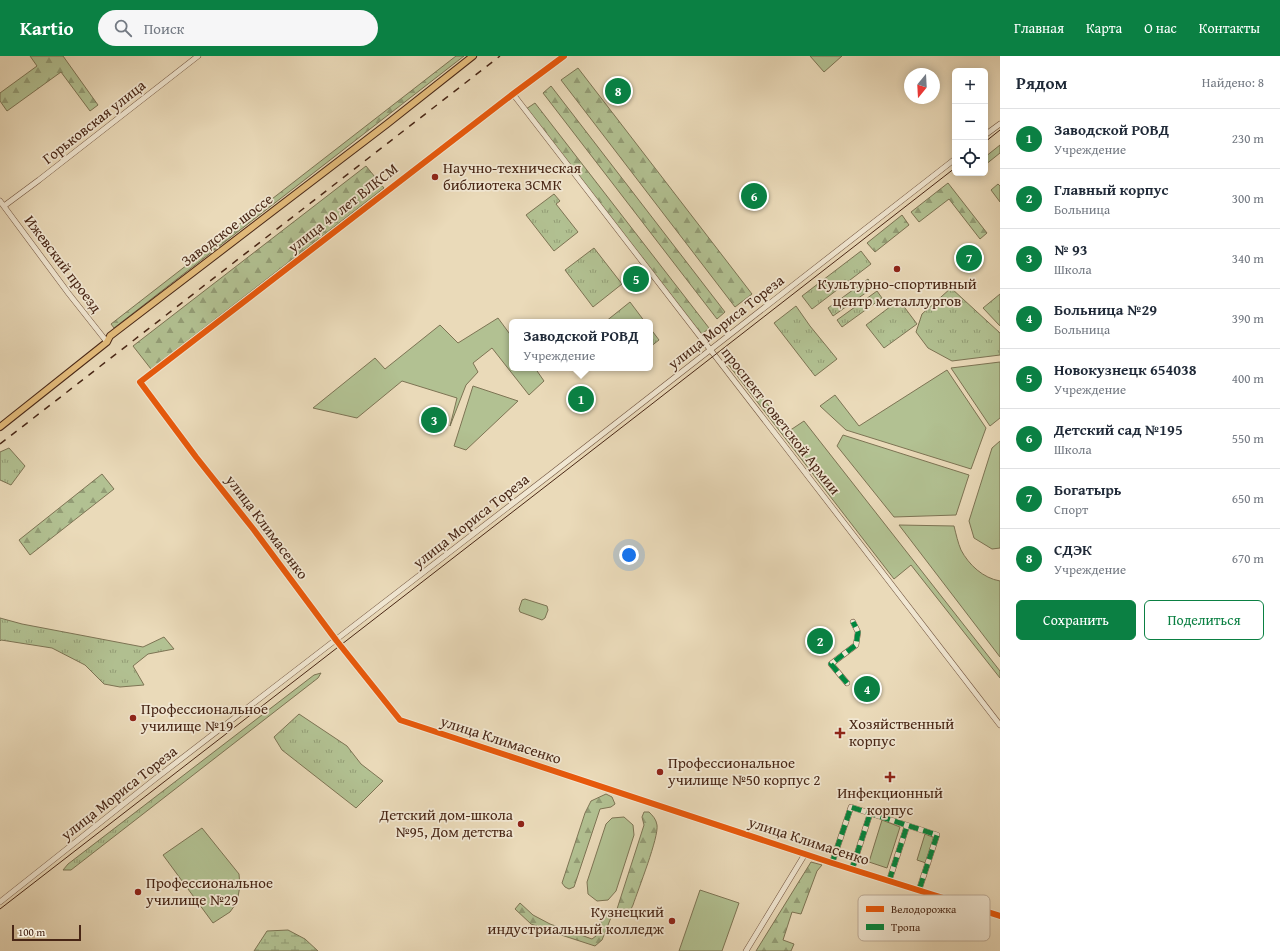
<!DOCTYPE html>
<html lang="ru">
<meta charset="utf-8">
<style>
:root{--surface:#fff;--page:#f6f6f7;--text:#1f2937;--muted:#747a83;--line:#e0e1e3;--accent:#0b8043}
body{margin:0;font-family:"Gentium Book Plus",serif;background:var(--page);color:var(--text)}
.controls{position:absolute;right:12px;top:12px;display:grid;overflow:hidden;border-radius:6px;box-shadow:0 2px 10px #0003}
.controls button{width:36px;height:36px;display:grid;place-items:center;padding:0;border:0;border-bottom:1px solid var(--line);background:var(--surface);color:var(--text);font:20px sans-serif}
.compass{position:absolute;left:904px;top:12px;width:36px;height:36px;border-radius:50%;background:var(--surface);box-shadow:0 2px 10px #0003;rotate:198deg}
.scale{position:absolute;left:12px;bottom:10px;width:69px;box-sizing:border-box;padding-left:4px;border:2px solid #482615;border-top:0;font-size:11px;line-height:14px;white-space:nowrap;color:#482615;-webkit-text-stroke:3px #f1e7d2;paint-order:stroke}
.you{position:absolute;left:629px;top:499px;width:14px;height:14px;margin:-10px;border:3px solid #fff;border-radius:50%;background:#1a73e8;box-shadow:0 0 0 6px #1a73e833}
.badge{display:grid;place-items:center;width:26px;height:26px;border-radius:50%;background:var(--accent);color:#fff;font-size:13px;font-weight:700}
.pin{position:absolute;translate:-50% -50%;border:2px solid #fff;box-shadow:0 1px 4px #0006}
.popup{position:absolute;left:509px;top:263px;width:144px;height:52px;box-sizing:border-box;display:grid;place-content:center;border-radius:6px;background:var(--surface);filter:drop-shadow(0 1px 3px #0005);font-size:13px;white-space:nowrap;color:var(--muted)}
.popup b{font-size:15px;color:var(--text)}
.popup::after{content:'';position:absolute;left:50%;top:100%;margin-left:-8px;border:8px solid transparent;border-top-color:var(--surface)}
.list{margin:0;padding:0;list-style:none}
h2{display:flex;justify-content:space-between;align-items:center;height:52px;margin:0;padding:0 16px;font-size:17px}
h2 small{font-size:13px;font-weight:400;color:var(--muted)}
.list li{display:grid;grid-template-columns:26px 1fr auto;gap:12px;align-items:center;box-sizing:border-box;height:60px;padding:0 16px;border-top:1px solid var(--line)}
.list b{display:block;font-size:15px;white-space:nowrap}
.list p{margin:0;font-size:13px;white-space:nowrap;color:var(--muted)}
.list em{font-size:13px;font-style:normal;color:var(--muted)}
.actions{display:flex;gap:8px;padding:12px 16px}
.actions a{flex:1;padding:9px 0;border:1px solid var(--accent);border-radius:6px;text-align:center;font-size:14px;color:var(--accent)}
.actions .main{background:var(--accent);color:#fff}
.icon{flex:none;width:22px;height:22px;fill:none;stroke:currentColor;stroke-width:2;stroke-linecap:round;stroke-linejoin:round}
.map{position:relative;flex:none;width:1000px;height:895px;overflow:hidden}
header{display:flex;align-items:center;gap:24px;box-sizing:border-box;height:56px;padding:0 20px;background:var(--accent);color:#fff}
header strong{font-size:19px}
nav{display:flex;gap:22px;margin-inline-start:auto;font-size:14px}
.search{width:280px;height:36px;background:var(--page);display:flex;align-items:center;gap:10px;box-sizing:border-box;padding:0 14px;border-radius:22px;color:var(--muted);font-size:15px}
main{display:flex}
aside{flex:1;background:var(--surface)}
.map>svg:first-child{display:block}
.grass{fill:url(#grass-tufts);stroke:#7d7454}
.forest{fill:url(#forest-firs);stroke:#7d7454}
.wetland{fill:url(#wetland-marsh);stroke:#7d7454}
.green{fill:#b2c192;stroke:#7d7454}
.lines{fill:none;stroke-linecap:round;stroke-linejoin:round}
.minor-casing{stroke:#70533e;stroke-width:6}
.major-casing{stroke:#482615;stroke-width:8}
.minor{stroke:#f1e7d2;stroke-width:5}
.major{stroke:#e5bd7c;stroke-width:6}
.tram{stroke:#482615;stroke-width:1}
.rail{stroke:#482615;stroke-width:1.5;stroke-dasharray:7 7;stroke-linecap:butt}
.quiet{stroke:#00873e;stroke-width:5;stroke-dasharray:10 5;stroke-linecap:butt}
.cycleway-casing{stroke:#f1e7d2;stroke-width:8}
.cycleway{stroke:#e8590c;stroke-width:6}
.poi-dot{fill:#8f2418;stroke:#f1e7d2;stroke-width:1.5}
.labels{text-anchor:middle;stroke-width:3.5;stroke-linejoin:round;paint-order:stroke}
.street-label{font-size:15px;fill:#482615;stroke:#f1e7d2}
.poi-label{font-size:15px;fill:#482615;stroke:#f1e7d2;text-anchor:start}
.key{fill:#f1e7d2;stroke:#bead99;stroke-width:1}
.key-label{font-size:11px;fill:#482615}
</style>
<header>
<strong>Kartio</strong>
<div class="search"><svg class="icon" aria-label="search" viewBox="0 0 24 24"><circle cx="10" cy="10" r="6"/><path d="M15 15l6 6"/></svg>Поиск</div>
<nav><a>Главная</a><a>Карта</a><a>О нас</a><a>Контакты</a></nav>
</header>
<main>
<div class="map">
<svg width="1000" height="895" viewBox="0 0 1000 895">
<defs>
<pattern id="grass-tufts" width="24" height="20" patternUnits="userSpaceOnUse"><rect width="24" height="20" fill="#b2c192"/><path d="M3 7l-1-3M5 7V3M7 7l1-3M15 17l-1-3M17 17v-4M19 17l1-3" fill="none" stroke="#939d76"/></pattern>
<pattern id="forest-firs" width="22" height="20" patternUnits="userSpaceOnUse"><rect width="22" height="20" fill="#b2c192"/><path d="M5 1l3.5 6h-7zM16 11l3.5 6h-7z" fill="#939d76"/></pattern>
<pattern id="wetland-marsh" width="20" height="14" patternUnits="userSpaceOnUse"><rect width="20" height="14" fill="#b2c192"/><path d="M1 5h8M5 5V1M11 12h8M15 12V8" fill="none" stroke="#939d76"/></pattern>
</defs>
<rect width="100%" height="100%" fill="#eadab9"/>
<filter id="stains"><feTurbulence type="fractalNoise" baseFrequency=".005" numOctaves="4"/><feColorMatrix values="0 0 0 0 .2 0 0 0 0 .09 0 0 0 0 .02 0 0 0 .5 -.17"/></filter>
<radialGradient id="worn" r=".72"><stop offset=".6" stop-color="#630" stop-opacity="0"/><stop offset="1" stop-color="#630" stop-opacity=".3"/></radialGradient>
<path class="grass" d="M 554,138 L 560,145 L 556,148 L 578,176 L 554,195 L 526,159 Z
M 594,192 L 622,228 L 593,251 L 565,214 Z
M 861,195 L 871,208 L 812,253 L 802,240 Z
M 868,223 L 874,231 L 833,260 L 828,252 Z
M 951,232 L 1000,277 L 1000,299 L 952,305 L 928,292 L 916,276 L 922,258 Z
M 877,235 L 882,242 L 842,271 L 837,264 Z
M 1000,238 L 1000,270 L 983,252 Z
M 899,244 L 917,268 L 884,292 L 866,269 Z
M 630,246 L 645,266 L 605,266 Z
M 796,250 L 810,270 L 837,303 L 815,320 L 774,267 Z
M 650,272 L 659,284 L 650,291 Z
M 9,392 L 25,410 L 11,429 L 0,424 L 0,396 Z
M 0,562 L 22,568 L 143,591 L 164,581 L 174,593 L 148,598 L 133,610 L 144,629 L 120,631 L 104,628 L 85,609 L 52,592 L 1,584 L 0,585 Z
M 321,617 L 318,622 L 71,814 L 63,814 L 68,808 L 314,619 Z
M 299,658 L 347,690 L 361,708 L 383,725 L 356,752 L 282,694 L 274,681 Z"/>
<path class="forest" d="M 30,0 L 63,0 L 98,49 L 90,55 L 61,16 L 7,55 L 0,45 L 0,37 L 37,10 Z
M 456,0 L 464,0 L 114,272 L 111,268 Z
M 578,12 L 752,238 L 735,251 L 561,24 Z
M 551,30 L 725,256 L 717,263 L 543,37 Z
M 535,47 L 709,272 L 701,279 L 526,53 Z
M 1000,89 L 1000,97 L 985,109 L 985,101 Z
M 366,110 L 384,132 L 151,313 L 133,290 Z
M 948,127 L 987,177 L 980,183 L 949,143 L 919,166 L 911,156 Z
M 998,128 L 1000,130 L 1000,146 L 991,134 Z
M 902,159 L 909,169 L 875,196 L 867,187 Z
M 102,418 L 114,433 L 30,499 L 19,484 Z
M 606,738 L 612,741 L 615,748 L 611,751 L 600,753 L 574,831 L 569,833 L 565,831 L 562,827 L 585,757 L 591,745 Z
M 644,756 L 649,756 C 653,760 656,763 657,769 C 659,781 638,834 633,849 L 628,859 L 622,858 L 617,853 L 644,769 L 642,761 Z
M 811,806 L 822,809 L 817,815 L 801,858 L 792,856 L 783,884 L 794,888 L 791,895 L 756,895 Z
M 520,847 L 533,859 L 550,868 L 592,883 L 596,880 L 604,856 L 612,859 L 602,884 L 595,890 L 552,876 L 531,868 L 515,853 Z"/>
<path class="wetland" d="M 288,874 L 305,883 L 318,895 L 254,895 L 267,875 Z"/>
<path class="green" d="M 810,0 L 842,0 L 824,16 Z
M 498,262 L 512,281 L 512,312 L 535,312 L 544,325 L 529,339 L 492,292 L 473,307 L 478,316 L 466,329 L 450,370 L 457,342 L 402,325 L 357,362 L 313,352 L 375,302 L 385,313 L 440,269 L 458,287 Z
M 728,299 L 789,375 L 804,365 L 1000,615 L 1000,622 L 911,509 L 894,523 L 724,303 Z
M 1000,306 L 1000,362 L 990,370 L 951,312 Z
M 947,314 L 986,372 L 971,413 L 846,374 L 820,350 L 835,339 L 859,370 Z
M 473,330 L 518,345 L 466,394 L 454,390 Z
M 843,379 L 969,419 L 956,459 L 894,461 L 837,390 Z
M 1000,385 L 1000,492 L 992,493 L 974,482 L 969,465 L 992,392 Z
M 899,469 L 954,470 C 956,478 958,487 961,494 C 969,509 983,522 1000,525 L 1000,601 Z
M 525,543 L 547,550 L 548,554 L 545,562 L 542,564 L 520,556 L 519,553 L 522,544 Z
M 624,761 L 633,769 L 634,779 L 616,835 L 608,844 L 597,845 L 588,838 L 587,826 L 606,768 L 612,762 Z
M 882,764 L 900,771 L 887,812 L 869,806 Z
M 202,772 L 239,818 L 240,830 L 237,846 L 230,856 L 213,867 L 163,799 Z
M 925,778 L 935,782 L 926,807 L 917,804 Z
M 700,834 L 739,847 L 722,895 L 679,895 Z"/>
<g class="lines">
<g class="minor-casing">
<path id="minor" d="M 564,0 L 513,38 L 140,326 L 196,401 L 254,474 L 336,584 L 400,664 L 832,807 L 1000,860
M 513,38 L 1000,669
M 985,79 L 1000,68
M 0,145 L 69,238 L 107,286
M 4,150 L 39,124 L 198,0
M 847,627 L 831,608 L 856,589 L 858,576 L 853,566
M 832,807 L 851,751 L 937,779 L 919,834
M 852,813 L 870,758
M 889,825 L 907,770
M 0,846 L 155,723 L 551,418 L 955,103
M 746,895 L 805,798"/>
</g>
<g class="major-casing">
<path id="major" d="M 0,371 L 107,286 L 110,280 L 387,68 L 473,0"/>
</g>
<use href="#minor" class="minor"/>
<use href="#major" class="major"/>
<path class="tram" d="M 985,86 L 1000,74
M 0,853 L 648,351 L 955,112"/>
<path class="rail" d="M 0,388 L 500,0"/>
<path class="quiet" d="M 847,627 L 831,608 L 856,589 L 858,576 L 853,566
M 832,807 L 851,751 L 937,779 L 919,834
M 852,813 L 870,758
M 889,825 L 907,770"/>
<g class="cycleway-casing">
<path id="cycleway" d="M 564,0 L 513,38 L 140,326 L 196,401 L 254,474 L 336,584 L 400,664 L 832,807 L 1000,860"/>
</g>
<use href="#cycleway" class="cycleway"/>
</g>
<g class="poi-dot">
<circle cx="435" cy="121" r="4"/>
<circle cx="897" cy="213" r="4"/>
<circle cx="133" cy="662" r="4"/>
<path d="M838 671h4v4h4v4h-4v4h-4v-4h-4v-4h4z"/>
<circle cx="660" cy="716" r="4"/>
<path d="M888 715h4v4h4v4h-4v4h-4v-4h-4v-4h4z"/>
<circle cx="521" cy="768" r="4"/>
<circle cx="138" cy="836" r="4"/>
<circle cx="672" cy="865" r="4"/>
</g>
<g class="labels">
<g class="street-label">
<text transform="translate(94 66) rotate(-38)" y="5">Горьковская улица</text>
<text transform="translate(343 152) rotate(-38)" y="5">улица 40 лет ВЛКСМ</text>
<text transform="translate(227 174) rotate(-37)" y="5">Заводское шоссе</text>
<text transform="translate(63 208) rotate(53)" y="5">Ижевский проезд</text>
<text transform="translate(726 266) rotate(-38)" y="5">улица Мориса Тореза</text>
<text transform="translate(781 365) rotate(52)" y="5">проспект Советской Армии</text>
<text transform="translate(471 465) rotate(-38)" y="5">улица Мориса Тореза</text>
<text transform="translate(267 471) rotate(53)" y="5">улица Климасенко</text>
<text transform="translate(501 684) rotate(18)" y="5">улица Климасенко</text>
<text transform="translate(119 737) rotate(-38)" y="5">улица Мориса Тореза</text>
<text transform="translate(809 785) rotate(18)" y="5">улица Климасенко</text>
</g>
<g class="poi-label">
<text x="443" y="117">Научно-техническая<tspan x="443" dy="17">библиотека ЗСМК</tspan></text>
<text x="897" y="233" text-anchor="middle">Культурно-спортивный<tspan x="897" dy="17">центр металлургов</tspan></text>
<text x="141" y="658">Профессиональное<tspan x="141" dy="17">училище №19</tspan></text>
<text x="849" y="673">Хозяйственный<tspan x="849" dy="17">корпус</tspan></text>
<text x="668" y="712">Профессиональное<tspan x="668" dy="17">училище №50 корпус 2</tspan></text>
<text x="890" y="742" text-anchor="middle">Инфекционный<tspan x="890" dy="17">корпус</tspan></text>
<text x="513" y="764" text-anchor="end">Детский дом-школа<tspan x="513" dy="17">№95, Дом детства</tspan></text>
<text x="146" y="832">Профессиональное<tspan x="146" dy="17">училище №29</tspan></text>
<text x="664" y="861" text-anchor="end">Кузнецкий<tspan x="664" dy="17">индустриальный колледж</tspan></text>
</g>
</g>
<rect x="858" y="839" width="132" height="46" rx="6" class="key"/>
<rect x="866" y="850" width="18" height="6" fill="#e8590c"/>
<rect x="866" y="868" width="18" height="6" fill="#00873e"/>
<g class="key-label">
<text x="891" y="857">Велодорожка</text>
<text x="891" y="875">Тропа</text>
</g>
<rect width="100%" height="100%" filter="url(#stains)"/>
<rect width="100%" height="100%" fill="url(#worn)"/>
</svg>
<div class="controls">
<button>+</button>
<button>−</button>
<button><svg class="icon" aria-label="locate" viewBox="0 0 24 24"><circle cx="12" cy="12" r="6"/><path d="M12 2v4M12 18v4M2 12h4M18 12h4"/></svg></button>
</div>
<svg class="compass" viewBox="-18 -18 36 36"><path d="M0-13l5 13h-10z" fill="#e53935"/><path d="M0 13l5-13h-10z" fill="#747a83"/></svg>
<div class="scale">100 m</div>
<div class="you"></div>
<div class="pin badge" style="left:581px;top:343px">1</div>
<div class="popup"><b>Заводской РОВД</b>Учреждение</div>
<div class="pin badge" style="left:820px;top:585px">2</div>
<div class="pin badge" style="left:434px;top:364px">3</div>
<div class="pin badge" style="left:867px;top:633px">4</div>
<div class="pin badge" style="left:636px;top:223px">5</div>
<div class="pin badge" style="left:754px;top:140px">6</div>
<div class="pin badge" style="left:969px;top:202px">7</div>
<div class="pin badge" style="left:618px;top:35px">8</div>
</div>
<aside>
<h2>Рядом<small>Найдено: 8</small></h2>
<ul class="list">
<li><span class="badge">1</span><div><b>Заводской РОВД</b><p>Учреждение</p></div><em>230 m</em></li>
<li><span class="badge">2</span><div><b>Главный корпус</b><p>Больница</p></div><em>300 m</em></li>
<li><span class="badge">3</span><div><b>№ 93</b><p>Школа</p></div><em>340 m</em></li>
<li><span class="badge">4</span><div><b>Больница №29</b><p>Больница</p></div><em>390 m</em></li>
<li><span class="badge">5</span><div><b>Новокузнецк 654038</b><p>Учреждение</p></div><em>400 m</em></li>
<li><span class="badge">6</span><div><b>Детский сад №195</b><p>Школа</p></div><em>550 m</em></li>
<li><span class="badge">7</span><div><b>Богатырь</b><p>Спорт</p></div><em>650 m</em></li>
<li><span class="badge">8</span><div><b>СДЭК</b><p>Учреждение</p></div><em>670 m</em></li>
</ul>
<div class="actions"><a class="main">Сохранить</a><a>Поделиться</a></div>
</aside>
</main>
